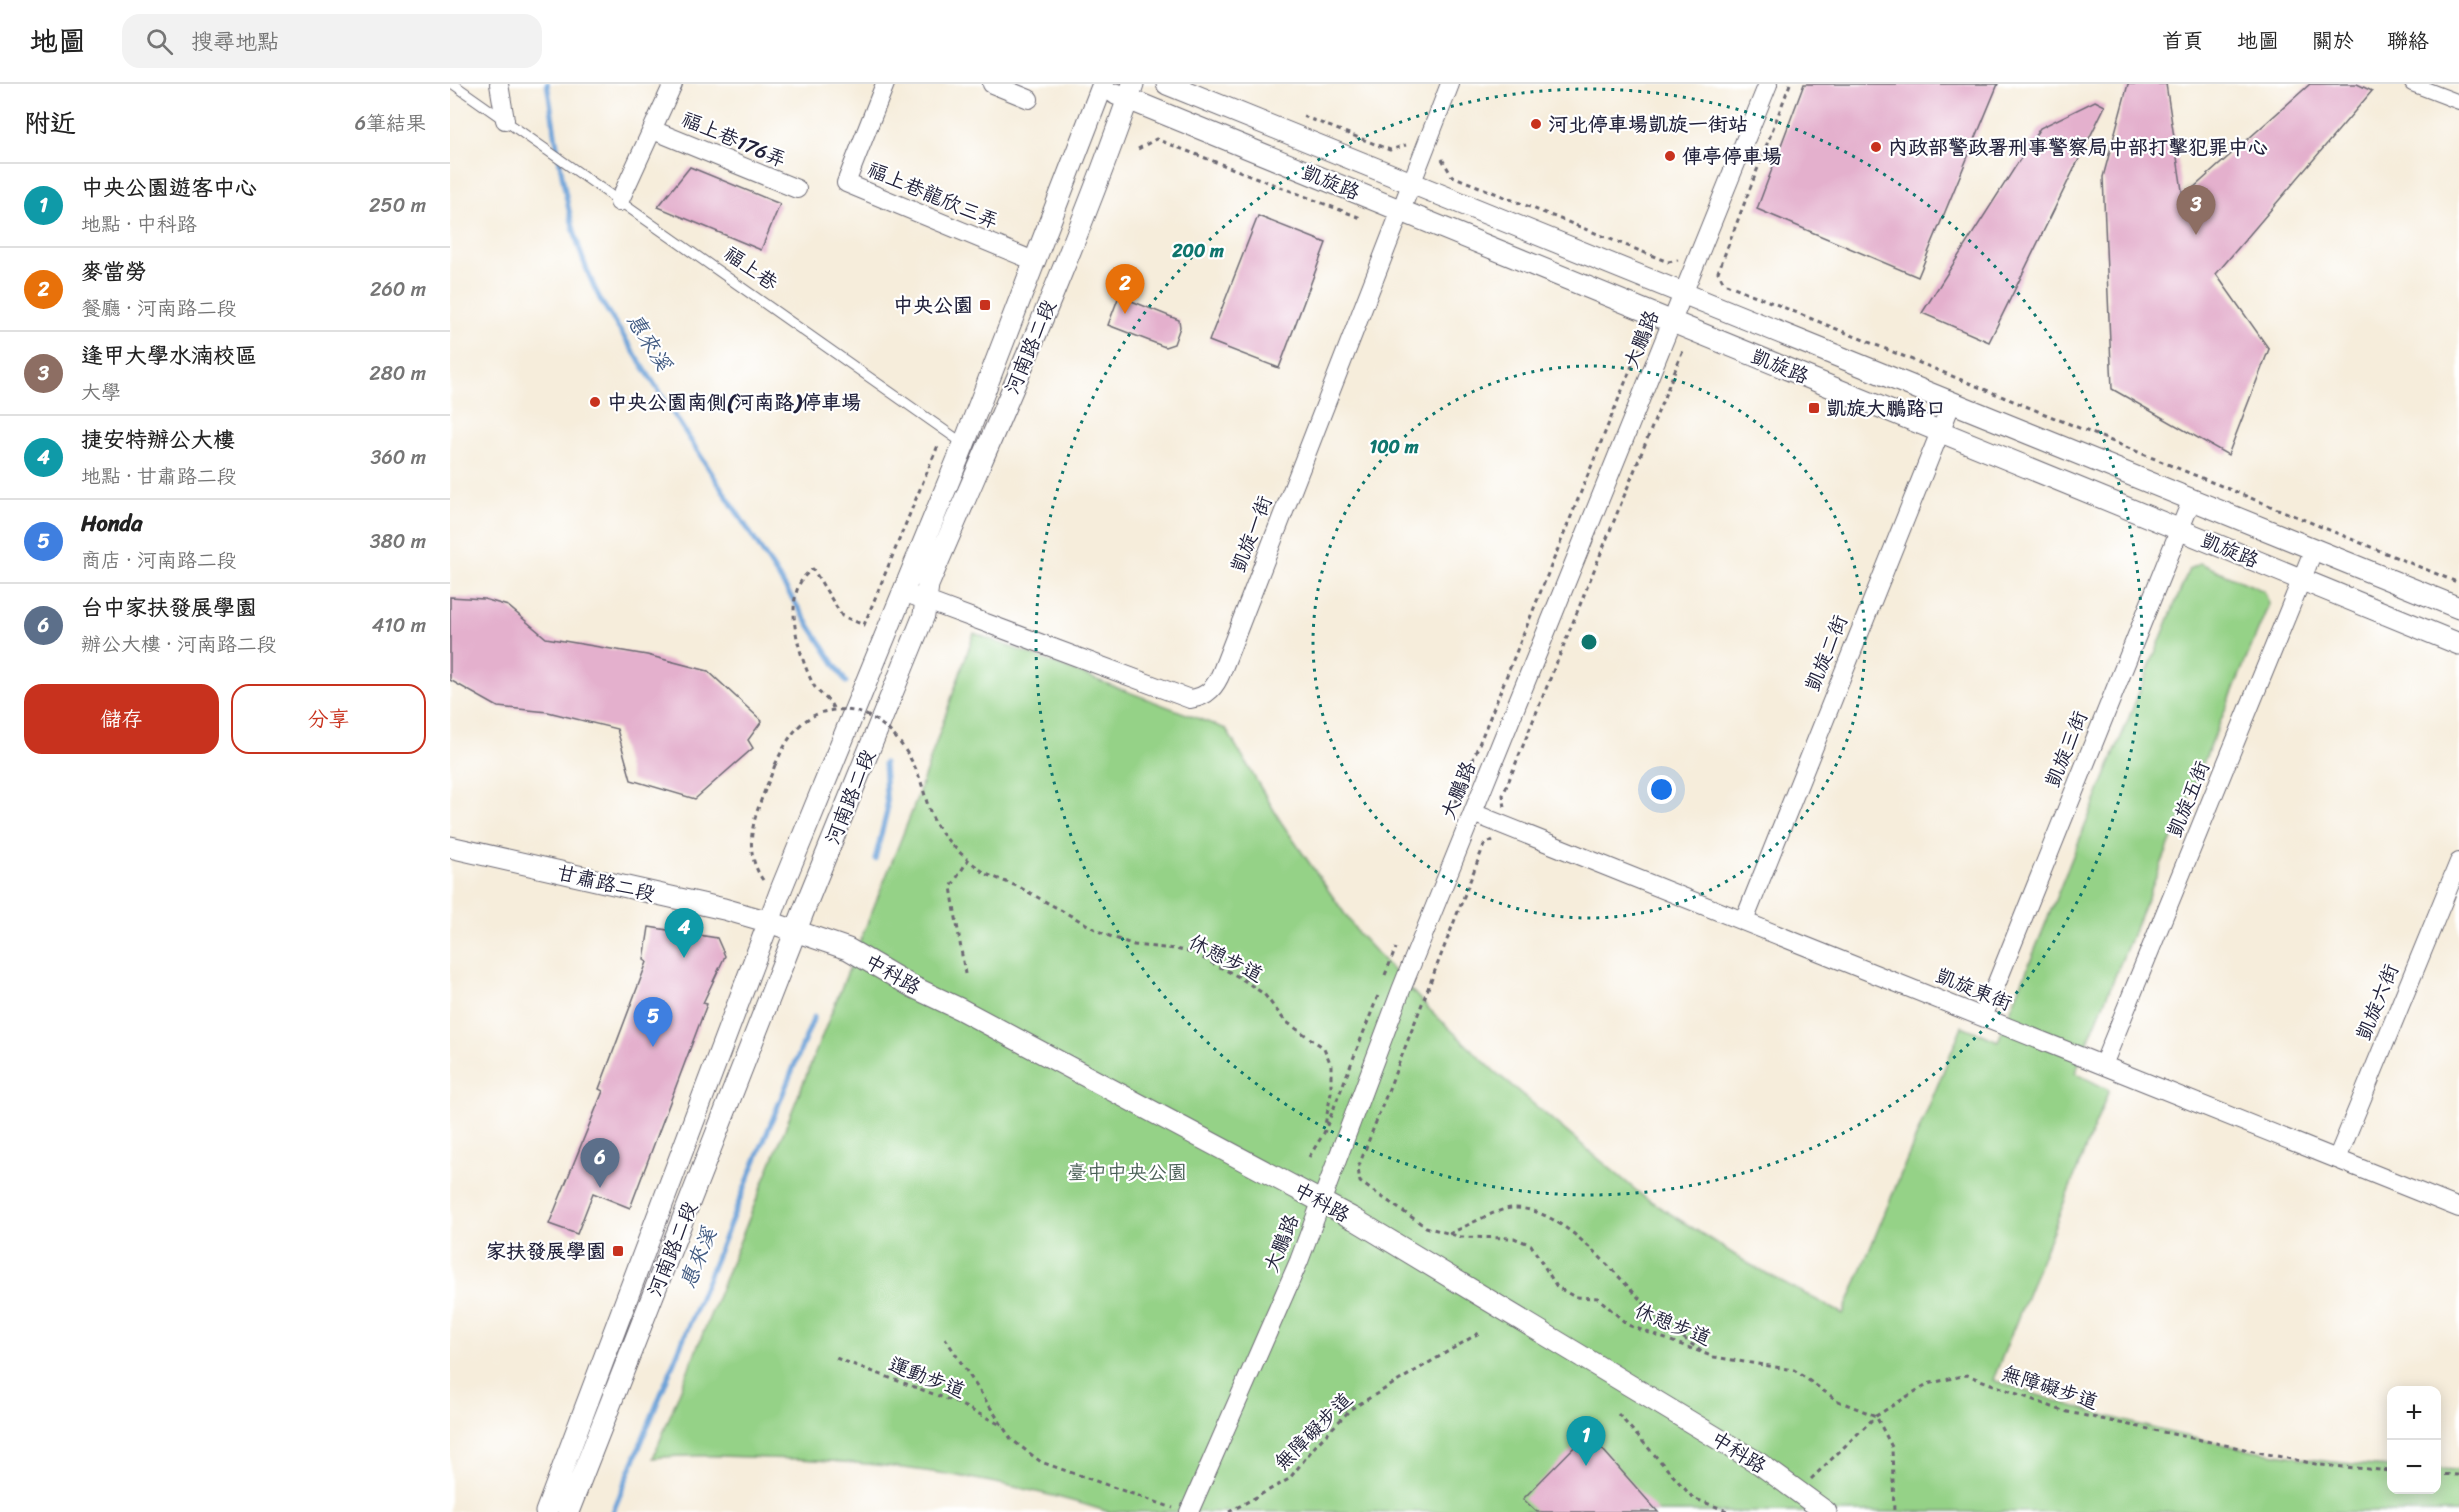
<!DOCTYPE html>
<html lang="zh-TW">
<meta charset="utf-8">
<style>
:root{--surface:#fff;--page:#f2f2f2;--text:#222;--muted:#767676;--line:#e0e0e0;--accent:#c8321e}
body{margin:0;font-family:Sriracha,"LXGW WenKai TC",sans-serif;background:var(--page);color:var(--text)}
.controls{position:absolute;right:18px;bottom:18px;display:grid;overflow:hidden;border-radius:12px;box-shadow:0 3px 15px #0003}
.controls button{width:54px;height:54px;display:grid;place-items:center;padding:0;border:0;border-bottom:2px solid var(--line);background:var(--surface);color:var(--text);font:30px sans-serif}
.you{position:absolute;left:1212px;top:706px;width:21px;height:21px;margin:-15px;border:4px solid #fff;border-radius:50%;background:#1a73e8;box-shadow:0 0 0 9px #1a73e833}
.badge{display:grid;place-items:center;width:39px;height:39px;border-radius:50%;background:var(--accent);color:#fff;font-size:20px;font-weight:700}
.pin{position:absolute;translate:-50% -50px;filter:drop-shadow(0 2px 3px #0008)}
.pin::after{content:'';position:absolute;top:32px;width:21px;height:18px;background:inherit;clip-path:polygon(0 0,100% 0,50% 100%)}
.list{margin:0;padding:0;list-style:none}
h2{display:flex;justify-content:space-between;align-items:center;height:78px;margin:0;padding:0 24px;font-size:26px}
h2 small{font-size:20px;font-weight:400;color:var(--muted)}
.list li{display:grid;grid-template-columns:39px 1fr auto;gap:18px;align-items:center;box-sizing:border-box;height:84px;padding:0 24px;border-top:2px solid var(--line)}
.list b{display:block;font-size:22px;white-space:nowrap}
.list p{margin:0;font-size:20px;white-space:nowrap;color:var(--muted)}
.list em{font-size:20px;font-style:normal;color:var(--muted)}
.actions{display:flex;gap:12px;padding:18px 24px}
.actions a{flex:1;padding:14px 0;border:2px solid var(--accent);border-radius:18px;text-align:center;font-size:21px;color:var(--accent)}
.actions .main{background:var(--accent);color:#fff}
.icon{flex:none;width:33px;height:33px;fill:none;stroke:currentColor;stroke-width:2;stroke-linecap:round;stroke-linejoin:round}
.map{position:relative;flex:none;width:2009px;height:1428px;overflow:hidden}
header{display:flex;align-items:center;gap:36px;box-sizing:border-box;height:84px;padding:0 30px;background:var(--surface);border-bottom:2px solid var(--line)}
header strong{font-size:28px}
nav{display:flex;gap:33px;margin-inline-start:auto;font-size:21px}
.search{width:420px;height:54px;background:var(--page);display:flex;align-items:center;gap:15px;box-sizing:border-box;padding:0 21px;border-radius:18px;color:var(--muted);font-size:22px}
main{display:flex}
aside{flex:1;background:var(--surface)}
.map>svg:first-child{display:block}
.green{fill:#95d287;stroke:#5c7a61;stroke-width:1.5}
.lines{fill:none;stroke-linecap:round;stroke-linejoin:round}
.stream{stroke:#6aa1d8;stroke-width:5}
.building{fill:#e4b0cd}
.service-casing{stroke:#6c6973;stroke-width:11}
.pedestrian-casing{stroke:#6c6973;stroke-width:16}
.minor-casing{stroke:#6c6973;stroke-width:20}
.tertiary-casing{stroke:#6c6973;stroke-width:23}
.path{stroke:#6c6973;stroke-width:3;stroke-dasharray:4.5 4.5;stroke-linecap:butt}
.service{stroke:#fff;stroke-width:9}
.pedestrian{stroke:#fff;stroke-width:14}
.minor{stroke:#fff;stroke-width:18}
.tertiary{stroke:#fff;stroke-width:21}
.path-bridge{stroke:#6c6973;stroke-width:3;stroke-dasharray:4.5 4.5;stroke-linecap:butt}
.ring{fill:none;stroke:#0f766e;stroke-width:3;stroke-dasharray:3 6}
.poi-dot{fill:#c8321e;stroke:#fff;stroke-width:2}
.labels{text-anchor:middle;stroke-width:4.5;stroke-linejoin:round;paint-order:stroke}
.poi-label{font-size:20px;font-weight:bold;fill:#22223b;stroke:#fff;text-anchor:start}
.street-label{font-size:20px;fill:#22223b;stroke:#fff}
.park-label{font-size:20px;fill:#4a6056;stroke:#fff}
.water-label{font-size:21px;font-style:italic;fill:#425b82;stroke:#fff}
.centre{fill:#0f766e;stroke:#fff;stroke-width:3}
.ring-label{font-size:18px;text-anchor:middle;font-weight:bold;fill:#0f766e;stroke:#fff;stroke-width:4.5;stroke-linejoin:round;paint-order:stroke}
</style>
<header>
<strong>地圖</strong>
<div class="search"><svg class="icon" aria-label="search" viewBox="0 0 24 24"><circle cx="10" cy="10" r="6"/><path d="M15 15l6 6"/></svg>搜尋地點</div>
<nav><a>首頁</a><a>地圖</a><a>關於</a><a>聯絡</a></nav>
</header>
<main>
<aside>
<h2>附近<small>6筆結果</small></h2>
<ul class="list">
<li><span class="badge" style="background:#0f9aa8">1</span><div><b>中央公園遊客中心</b><p>地點 · 中科路</p></div><em>250 m</em></li>
<li><span class="badge" style="background:#e8710a">2</span><div><b>麥當勞</b><p>餐廳 · 河南路二段</p></div><em>260 m</em></li>
<li><span class="badge" style="background:#8d6e63">3</span><div><b>逢甲大學水湳校區</b><p>大學</p></div><em>280 m</em></li>
<li><span class="badge" style="background:#0f9aa8">4</span><div><b>捷安特辦公大樓</b><p>地點 · 甘肅路二段</p></div><em>360 m</em></li>
<li><span class="badge" style="background:#3f7fe0">5</span><div><b>Honda</b><p>商店 · 河南路二段</p></div><em>380 m</em></li>
<li><span class="badge" style="background:#5c6f8a">6</span><div><b>台中家扶發展學園</b><p>辦公大樓 · 河南路二段</p></div><em>410 m</em></li>
</ul>
<div class="actions"><a class="main">儲存</a><a>分享</a></div>
</aside>
<div class="map">
<svg width="2009" height="1428" viewBox="0 0 2009 1428">
<rect width="100%" height="100%" fill="#fff"/>
<filter id="ink" filterUnits="userSpaceOnUse"><feTurbulence type="fractalNoise" baseFrequency=".0167" numOctaves="2"/><feDisplacementMap in="SourceGraphic" scale="12" xChannelSelector="R" yChannelSelector="G"/><feConvolveMatrix kernelMatrix="1 2 1 2 8 2 1 2 1" color-interpolation-filters="sRGB"/></filter>
<filter id="wash" filterUnits="userSpaceOnUse"><feTurbulence type="fractalNoise" baseFrequency=".008" numOctaves="4" result="noise"/><feDisplacementMap in="SourceGraphic" scale="24" xChannelSelector="R" yChannelSelector="G"/><feGaussianBlur stdDeviation="1.35" result="paint"/><feColorMatrix in="noise" values="0 0 0 0 0 0 0 0 0 0 0 0 0 0 0 0 0 1.4 0 .05"/><feComposite in="paint" operator="in"/></filter>
<g filter="url(#wash)">
<rect width="100%" height="100%" fill="#f6eddb"/>
<path class="green" d="M 1750,479 L 1814,507 L 1819,520 L 1625,989 L 1659,1006 L 1543,1296 C 1669,1340 1808,1375 1941,1383 L 1942,1406 L 1986,1406 L 1987,1385 L 2009,1386 L 2009,1428 L 659,1428 C 548,1393 434,1377 317,1374 C 279,1372 241,1370 203,1374 L 463,725 L 524,549 L 776,645 L 831,738 L 908,849 L 979,925 L 1043,986 L 1194,1113 L 1299,1180 L 1393,1230 L 1512,942 L 1548,957 L 1739,485 Z"/>
<g class="lines">
<path class="stream" d="M 97,0 C 110,73 116,151 151,217 L 396,598
M 425,775 L 437,727 L 434,679
M 163,1428 L 364,933"/>
</g>
<g id="blocks">
<path class="building" d="M 1354,0 L 1548,0 L 1468,193 L 1307,125 Z
M 1678,0 L 1716,0 L 1733,113 L 1860,0 L 1907,0 L 1922,7 L 1766,190 L 1819,265 L 1778,371 L 1662,305 L 1653,93 Z
M 1645,17 L 1655,22 L 1539,258 L 1472,229 L 1590,44 Z
M 240,83 L 330,120 L 311,166 L 208,123 Z
M 808,132 L 876,159 L 829,284 L 759,257 Z
M 669,212 L 729,236 L 730,243 L 724,260 L 715,263 L 658,241 Z
M 0,513 L 34,515 L 58,522 L 96,554 L 197,571 L 258,587 L 312,637 L 298,656 L 303,664 L 245,715 L 181,696 L 167,645 L 98,628 L 48,623 L 0,596 Z
M 199,843 L 267,854 L 275,872 L 253,919 L 257,920 L 180,1124 L 143,1109 L 127,1150 L 99,1140 L 153,1007 L 149,1005 L 197,878 L 194,876 Z
M 1138,1349 L 1208,1428 L 1087,1428 L 1073,1415 Z"/>
</g>
</g>
<g filter="url(#ink)">
<use href="#blocks" fill-opacity="0" stroke="#6c6973" stroke-width="1.5"/>
<g class="lines">
<g class="service-casing">
<path id="service" d="M 3,0 L 514,360"/>
</g>
<g class="pedestrian-casing">
<path id="pedestrian" d="M 1962,0 L 2009,18"/>
</g>
<g class="minor-casing">
<path id="minor" d="M 49,0 L 55,36
M 435,0 L 396,99 L 584,177
M 542,0 L 579,15
M 203,46 L 347,105
M 169,118 L 223,0
M 453,508 L 740,615 C 758,613 766,602 772,587 L 1000,0
M 1023,729 L 2009,1124
M 1294,837 L 1502,318
M 1533,933 L 1742,415
M 1653,981 L 1864,465
M 1887,1075 L 2009,778
M 739,1428 L 849,1177 L 951,906 L 1318,0"/>
</g>
<g class="tertiary-casing">
<path id="tertiary" d="M 717,0 L 2009,524
M 666,10 L 2009,560
M 0,763 L 274,825 L 319,838 L 398,865 L 463,903 L 510,925 L 904,1135 L 1310,1380 L 1376,1428
M 96,1428 L 332,803 L 514,360 L 653,0
M 118,1428 L 359,813 L 474,531 L 478,501 C 549,335 624,171 683,0"/>
</g>
<path class="path" d="M 1340,0 L 1268,188 L 1274,199 L 2009,499
M 853,32 L 940,66 L 956,61
M 688,65 L 706,55 L 911,134
M 992,75 L 1002,92 L 1218,178 L 1228,176
M 383,624 C 379,614 368,610 363,600 C 348,570 329,506 363,485 L 392,532 L 414,541 L 489,359
M 1055,723 L 1053,711 L 1234,264
M 1002,727 L 1196,247
M 1043,756 L 1034,761 L 908,1084 L 910,1098 L 976,1143 L 1011,1153 L 1064,1154 L 1081,1161 L 1107,1203 L 1125,1213 L 1148,1214 L 1178,1241 L 1264,1273 L 1344,1286 L 1388,1317 L 1426,1332 L 1442,1363 L 1444,1428
M 313,796 C 287,758 311,719 325,681
M 515,890 L 501,803 L 518,776 L 536,790 L 569,803 L 654,850 L 684,861 L 725,865 L 743,869 L 789,893 L 814,910 L 835,937 L 874,964 L 881,981 L 881,1009 L 875,1041
M 935,891 L 946,864
M 859,1073 L 874,1049 L 929,909
M 999,1150 C 1015,1143 1046,1125 1062,1124 C 1117,1122 1172,1201 1209,1234 C 1222,1246 1238,1257 1252,1268
M 495,1254 L 561,1355 L 591,1378 L 723,1424
M 386,1274 L 505,1318 L 553,1342
M 1168,1330 L 1243,1414 L 1280,1428
M 1986,1390 L 2009,1391
M 1361,1395 L 1426,1332 L 1477,1300 L 1517,1291 L 1613,1327 L 1870,1381 L 1942,1387
M 779,1428 L 839,1395 L 867,1360 L 901,1325 L 1029,1249"/>
<use href="#service" class="service"/>
<use href="#pedestrian" class="pedestrian"/>
<use href="#minor" class="minor"/>
<use href="#tertiary" class="tertiary"/>
<path class="path-bridge" d="M 325,681 C 338,653 352,628 386,626 C 426,623 454,657 468,690 C 475,707 477,726 487,742 C 495,755 507,766 518,776"/>
</g>
</g>
<g class="ring">
<circle cx="1139" cy="558" r="276"/>
<circle cx="1139" cy="558" r="553"/>
</g>
<g class="poi-dot">
<circle cx="1086" cy="40" r="6"/>
<circle cx="1426" cy="63" r="6"/>
<circle cx="1220" cy="72" r="6"/>
<rect x="529" y="215" width="12" height="12" rx="3"/>
<circle cx="145" cy="318" r="6"/>
<rect x="1358" y="318" width="12" height="12" rx="3"/>
<rect x="162" y="1161" width="12" height="12" rx="3"/>
</g>
<g class="labels">
<g class="poi-label">
<text x="1098" y="47">河北停車場凱旋一街站</text>
<text x="1438" y="70">內政部警政署刑事警察局中部打擊犯罪中心</text>
<text x="1232" y="79">俥亭停車場</text>
<text x="523" y="228" text-anchor="end">中央公園</text>
<text x="157" y="325">中央公園南側(河南路)停車場</text>
<text x="1376" y="331">凱旋大鵬路口</text>
<text x="156" y="1174" text-anchor="end">家扶發展學園</text>
</g>
<g class="street-label">
<text transform="translate(284 55) rotate(23)" y="7">福上巷176弄</text>
<text transform="translate(881 98) rotate(22)" y="7">凱旋路</text>
<text transform="translate(483 111) rotate(23)" y="7">福上巷龍欣三弄</text>
<text transform="translate(301 184) rotate(35)" y="7">福上巷</text>
<text transform="translate(1191 255) rotate(-68)" y="7">大鵬路</text>
<text transform="translate(580 263) rotate(-67)" y="7">河南路二段</text>
<text transform="translate(1330 282) rotate(22)" y="7">凱旋路</text>
<text transform="translate(801 450) rotate(-69)" y="7">凱旋一街</text>
<text transform="translate(1780 466) rotate(22)" y="7">凱旋路</text>
<text transform="translate(1376 569) rotate(-68)" y="7">凱旋二街</text>
<text transform="translate(1616 665) rotate(-68)" y="7">凱旋三街</text>
<text transform="translate(1008 706) rotate(-68)" y="7">大鵬路</text>
<text transform="translate(400 713) rotate(-68)" y="7">河南路二段</text>
<text transform="translate(1738 715) rotate(-68)" y="7">凱旋五街</text>
<text transform="translate(156 799) rotate(13)" y="7">甘肅路二段</text>
<text transform="translate(776 874) rotate(27)" y="7">休憩步道</text>
<text transform="translate(443 890) rotate(30)" y="7">中科路</text>
<text transform="translate(1524 905) rotate(22)" y="7">凱旋東街</text>
<text transform="translate(1927 918) rotate(-68)" y="7">凱旋六街</text>
<text transform="translate(872 1118) rotate(29)" y="7">中科路</text>
<text transform="translate(831 1159) rotate(-68)" y="7">大鵬路</text>
<text transform="translate(222 1165) rotate(-68)" y="7">河南路二段</text>
<text transform="translate(1223 1240) rotate(22)" y="7">休憩步道</text>
<text transform="translate(477 1293) rotate(21)" y="7">運動步道</text>
<text transform="translate(1600 1303) rotate(18)" y="7">無障礙步道</text>
<text transform="translate(863 1347) rotate(-45)" y="7">無障礙步道</text>
<text transform="translate(1289 1368) rotate(32)" y="7">中科路</text>
</g>
<g class="park-label">
<text x="677" y="1095">臺中中央公園</text>
</g>
<g class="water-label">
<text transform="translate(199 258) rotate(58)" y="7">惠來溪</text>
<text transform="translate(248 1174) rotate(-68)" y="7">惠來溪</text>
</g>
</g>
<circle cx="1139" cy="558" r="9" class="centre"/>
<g class="ring-label">
<text x="748" y="173">200 m</text>
<text x="944" y="369">100 m</text>
</g>
</svg>
<div class="controls">
<button>+</button>
<button>−</button>
</div>
<div class="you"></div>
<div class="pin badge" style="left:1136px;top:1382px;background:#0f9aa8">1</div>
<div class="pin badge" style="left:675px;top:230px;background:#e8710a">2</div>
<div class="pin badge" style="left:1746px;top:151px;background:#8d6e63">3</div>
<div class="pin badge" style="left:234px;top:874px;background:#0f9aa8">4</div>
<div class="pin badge" style="left:203px;top:963px;background:#3f7fe0">5</div>
<div class="pin badge" style="left:150px;top:1104px;background:#5c6f8a">6</div>
</div>
</main>
